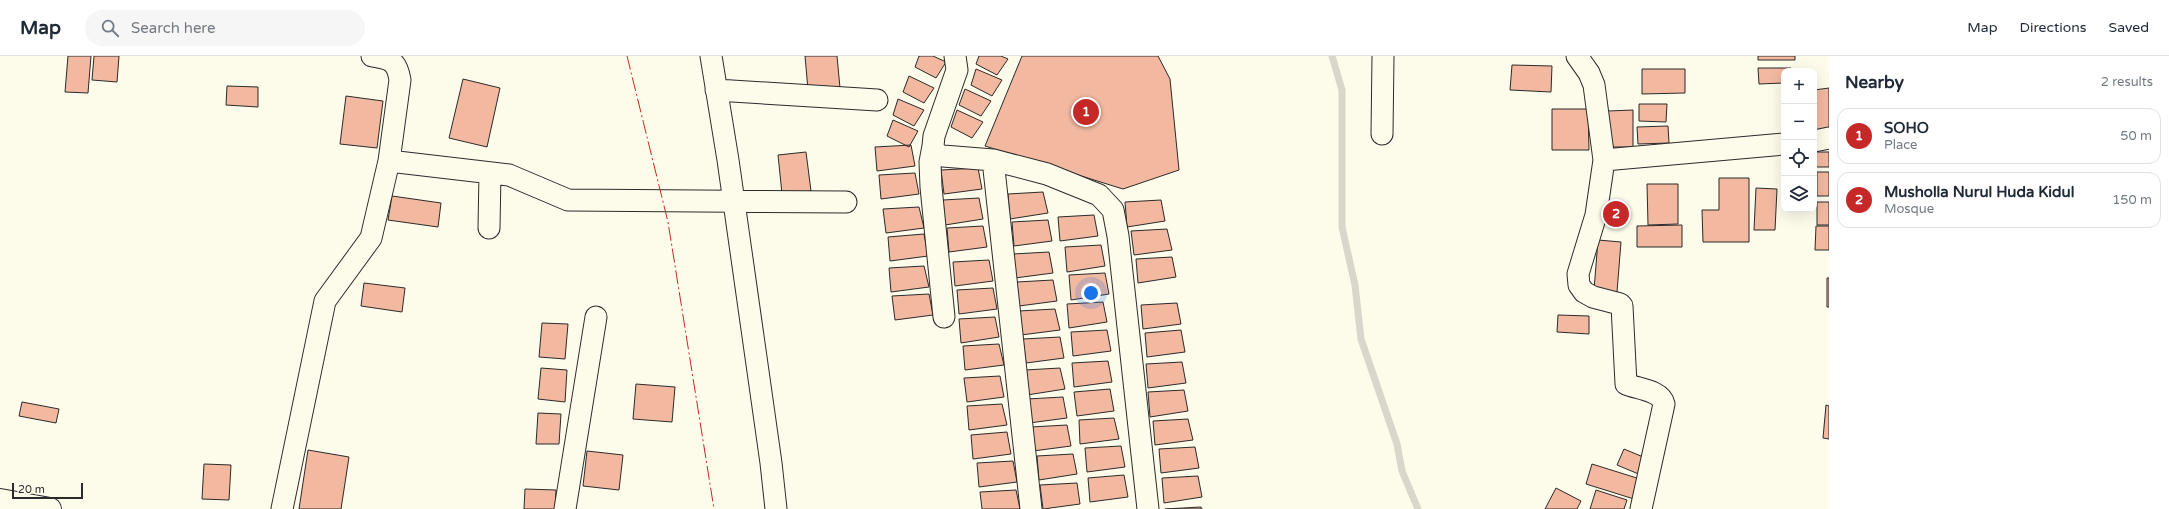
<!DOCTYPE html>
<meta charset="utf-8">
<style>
:root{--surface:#fff;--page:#f6f6f7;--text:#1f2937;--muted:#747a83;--line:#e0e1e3;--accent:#c62828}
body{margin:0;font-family:"Varela Round",sans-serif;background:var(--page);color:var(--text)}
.controls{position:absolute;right:12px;top:12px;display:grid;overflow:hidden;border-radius:8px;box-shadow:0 4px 16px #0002}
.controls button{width:36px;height:36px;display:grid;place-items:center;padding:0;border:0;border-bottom:1px solid var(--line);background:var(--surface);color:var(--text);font:20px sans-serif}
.scale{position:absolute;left:12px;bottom:10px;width:71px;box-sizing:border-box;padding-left:4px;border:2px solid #2b2b2b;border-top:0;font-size:11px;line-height:14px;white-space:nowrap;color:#2b2b2b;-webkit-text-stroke:3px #fdfbea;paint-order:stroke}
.you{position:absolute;left:1091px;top:237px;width:14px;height:14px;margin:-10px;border:3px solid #fff;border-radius:50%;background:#1a73e8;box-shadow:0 0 0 6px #1a73e833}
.badge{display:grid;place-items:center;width:26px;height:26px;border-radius:50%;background:var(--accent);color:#fff;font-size:13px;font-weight:700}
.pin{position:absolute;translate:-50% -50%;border:2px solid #fff;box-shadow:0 1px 4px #0006}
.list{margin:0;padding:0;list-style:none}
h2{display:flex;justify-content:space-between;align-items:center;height:52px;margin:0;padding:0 16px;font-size:17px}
h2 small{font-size:13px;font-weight:400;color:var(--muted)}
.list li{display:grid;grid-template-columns:26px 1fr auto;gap:12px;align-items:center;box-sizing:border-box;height:56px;margin:0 8px 8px;padding:0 8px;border:1px solid var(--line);border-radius:12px}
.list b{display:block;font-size:15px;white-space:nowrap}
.list p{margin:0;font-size:13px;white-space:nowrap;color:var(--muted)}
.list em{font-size:13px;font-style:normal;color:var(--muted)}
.icon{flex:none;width:22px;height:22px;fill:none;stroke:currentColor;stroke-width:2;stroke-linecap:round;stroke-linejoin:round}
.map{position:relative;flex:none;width:1829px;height:453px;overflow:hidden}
header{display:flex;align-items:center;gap:24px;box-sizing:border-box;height:56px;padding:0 20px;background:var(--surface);border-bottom:1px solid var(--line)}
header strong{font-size:19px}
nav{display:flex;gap:22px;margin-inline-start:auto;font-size:14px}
.search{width:280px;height:36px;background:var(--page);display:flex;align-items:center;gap:10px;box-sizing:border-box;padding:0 14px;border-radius:22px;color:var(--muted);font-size:15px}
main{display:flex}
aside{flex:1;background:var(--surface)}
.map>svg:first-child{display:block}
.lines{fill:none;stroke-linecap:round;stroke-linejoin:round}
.stream{stroke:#d8d7c9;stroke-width:7}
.building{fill:#f2b8a0;stroke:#2b2b2b}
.street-casing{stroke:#2b2b2b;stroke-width:23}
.secondary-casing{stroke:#2b2b2b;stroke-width:24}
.street{stroke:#fdfbea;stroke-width:21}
.secondary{stroke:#fdfbea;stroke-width:22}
.power{stroke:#c62828;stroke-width:1;stroke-dasharray:14 3 2 3;stroke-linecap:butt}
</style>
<header>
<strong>Map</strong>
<div class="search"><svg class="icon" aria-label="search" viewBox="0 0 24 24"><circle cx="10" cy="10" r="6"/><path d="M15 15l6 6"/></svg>Search here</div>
<nav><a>Map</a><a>Directions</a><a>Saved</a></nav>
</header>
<main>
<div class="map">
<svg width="1829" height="453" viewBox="0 0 1829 453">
<rect width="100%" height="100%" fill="#fdfbea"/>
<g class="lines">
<path class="stream" d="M 1332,0 L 1342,34 L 1342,171 L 1355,229 L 1361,283 L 1397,388 L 1402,415 L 1418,453"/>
</g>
<path class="building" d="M 68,0 L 91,0 L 88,37 L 65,36 Z
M 94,0 L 119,0 L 117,26 L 92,24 Z
M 805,0 L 837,0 L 840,32 L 808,34 Z
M 919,0 L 933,0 L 946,6 L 936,22 L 915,11 Z
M 979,0 L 1001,0 L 1008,3 L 997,19 L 976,8 Z
M 1022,0 L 1158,0 L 1170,23 L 1179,114 L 1123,133 L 985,90 Z
M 1758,0 L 1795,0 L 1795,4 L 1758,4 Z
M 1512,9 L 1552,10 L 1551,36 L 1510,34 Z
M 1758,12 L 1791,12 L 1791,15 L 1784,15 L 1784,27 L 1759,28 Z
M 976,13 L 1002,24 L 992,40 L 971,29 Z
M 1642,13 L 1685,13 L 1685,37 L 1642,38 Z
M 909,20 L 934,32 L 924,47 L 903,36 Z
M 463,23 L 500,32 L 487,91 L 449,82 Z
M 227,30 L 258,31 L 258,51 L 226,49 Z
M 1829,32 L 1829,80 L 1818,82 L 1814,60 L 1814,34 Z
M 965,33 L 991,45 L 981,60 L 959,49 Z
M 346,40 L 383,45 L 377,92 L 340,88 Z
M 898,43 L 924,54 L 914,70 L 893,59 Z
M 1639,48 L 1667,48 L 1666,66 L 1639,65 Z
M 1552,53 L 1588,53 L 1589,94 L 1552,94 Z
M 957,54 L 983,66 L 972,82 L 951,71 Z
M 1633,54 L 1633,91 L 1609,91 L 1608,55 Z
M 893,64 L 918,75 L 909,91 L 887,80 Z
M 1668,70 L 1669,87 L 1638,88 L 1637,71 Z
M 911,89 L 915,110 L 877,115 L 875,91 Z
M 806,96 L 811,135 L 782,138 L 778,99 Z
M 1816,96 L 1829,96 L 1829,111 L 1816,111 Z
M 978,112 L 982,133 L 944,138 L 941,114 Z
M 1817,116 L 1829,116 L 1829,140 L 1817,140 Z
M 915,117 L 919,138 L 881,143 L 879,119 Z
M 1719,122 L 1749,122 L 1749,186 L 1703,186 L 1702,154 L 1719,154 Z
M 1647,128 L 1678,128 L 1678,168 L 1648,169 Z
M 1756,132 L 1777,133 L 1775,174 L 1754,174 Z
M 1043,136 L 1048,157 L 1010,163 L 1008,138 Z
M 392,140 L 441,147 L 438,171 L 388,164 Z
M 979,142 L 983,163 L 945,169 L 943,144 Z
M 1161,144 L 1165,165 L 1127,171 L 1125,146 Z
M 1817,146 L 1829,146 L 1829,169 L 1817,169 Z
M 919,151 L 924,172 L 886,177 L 883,153 Z
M 1094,159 L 1098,180 L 1060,185 L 1058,161 Z
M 1048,164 L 1052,185 L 1014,190 L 1012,166 Z
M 1682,169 L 1682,191 L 1637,191 L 1637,170 Z
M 983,170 L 987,191 L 949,196 L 947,172 Z
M 1816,170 L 1829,170 L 1829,194 L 1815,194 Z
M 1167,173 L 1172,194 L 1134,199 L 1131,175 Z
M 924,178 L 928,200 L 890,205 L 888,181 Z
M 1598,184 L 1621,186 L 1617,236 L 1594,234 Z
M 1101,189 L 1105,210 L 1067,216 L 1065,191 Z
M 1049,196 L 1053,217 L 1015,222 L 1013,198 Z
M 1172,201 L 1176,221 L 1138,227 L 1136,203 Z
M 989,204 L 993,225 L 955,230 L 953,206 Z
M 924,210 L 929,231 L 891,236 L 889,212 Z
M 1105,217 L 1109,238 L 1071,244 L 1069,219 Z
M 1827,222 L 1829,222 L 1829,251 L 1827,251 Z
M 1053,224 L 1057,245 L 1019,250 L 1017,226 Z
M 364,227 L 405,232 L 402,256 L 361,250 Z
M 993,232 L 997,253 L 959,258 L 957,234 Z
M 929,238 L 933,259 L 895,264 L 892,240 Z
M 1103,246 L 1107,266 L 1069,272 L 1067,248 Z
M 1177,247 L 1181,268 L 1143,273 L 1141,249 Z
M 1055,253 L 1060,274 L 1021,279 L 1019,255 Z
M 1558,259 L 1589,260 L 1589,278 L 1557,276 Z
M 995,261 L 999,281 L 961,287 L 959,263 Z
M 542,267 L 568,268 L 565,303 L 539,301 Z
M 1107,274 L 1111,295 L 1073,300 L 1071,276 Z
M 1181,274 L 1185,296 L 1147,301 L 1145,277 Z
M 1060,281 L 1064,302 L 1026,307 L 1023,283 Z
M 999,288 L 1004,309 L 965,314 L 963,290 Z
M 1108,305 L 1112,326 L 1074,331 L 1072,307 Z
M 1182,306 L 1186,327 L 1148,332 L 1146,308 Z
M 541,312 L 567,314 L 565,346 L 538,343 Z
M 1060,312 L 1065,333 L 1027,339 L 1025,314 Z
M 1000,320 L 1004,341 L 967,346 L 964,322 Z
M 636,328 L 675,331 L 672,366 L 633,363 Z
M 1110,333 L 1114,355 L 1077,360 L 1074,336 Z
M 1184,334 L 1188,355 L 1150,361 L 1148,336 Z
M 1063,341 L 1067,362 L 1029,367 L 1027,343 Z
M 22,346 L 59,353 L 56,367 L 19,360 Z
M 1002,348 L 1007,369 L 969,374 L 967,350 Z
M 1826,349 L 1829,350 L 1829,383 L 1823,382 Z
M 538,357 L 561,358 L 559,388 L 536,388 Z
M 1114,362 L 1119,383 L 1080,388 L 1079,364 Z
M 1188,363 L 1193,384 L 1155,389 L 1153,365 Z
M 1067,369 L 1071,390 L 1033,395 L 1031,371 Z
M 1007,376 L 1011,398 L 973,403 L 971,379 Z
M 1121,390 L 1125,411 L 1087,416 L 1085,392 Z
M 1195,391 L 1199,412 L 1161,417 L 1159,393 Z
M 1624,393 L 1648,403 L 1641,419 L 1617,409 Z
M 308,394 L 349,401 L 341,453 L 299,453 Z
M 587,395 L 623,399 L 619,434 L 583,430 Z
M 1073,398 L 1077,418 L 1039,424 L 1037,400 Z
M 1013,405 L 1017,426 L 979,431 L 977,407 Z
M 204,408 L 231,409 L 229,444 L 202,443 Z
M 1592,408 L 1640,423 L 1634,443 L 1586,428 Z
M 1124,419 L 1128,441 L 1090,446 L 1088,422 Z
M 1198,420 L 1202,441 L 1164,447 L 1162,422 Z
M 1077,427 L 1080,448 L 1043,453 L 1040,429 Z
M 1556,432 L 1581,445 L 1577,453 L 1545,453 Z
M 525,433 L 556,434 L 555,453 L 524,453 Z
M 1016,434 L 1020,453 L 982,453 L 980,436 Z
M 1596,434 L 1627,444 L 1624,453 L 1590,453 Z
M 1201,451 L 1202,453 L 1165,453 Z"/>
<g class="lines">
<g class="street-casing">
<path id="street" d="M 711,0 L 728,104 L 771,407 L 776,453
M 955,0 L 957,14 L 934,80 L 933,90 L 936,98 L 943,100 L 993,104 L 1047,118 L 1099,139 L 1113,154 L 1118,180 L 1148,453
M 1577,0 L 1589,17 L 1594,29 L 1604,104 L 1596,159 L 1578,218 L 1579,229 L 1584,236 L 1593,241 L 1620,248 L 1622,250 L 1626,328 C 1637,333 1661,334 1664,348 L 1641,453
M 716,34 L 877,44
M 1382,78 L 1383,0
M 1814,85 L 1829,82
M 933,90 L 930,106 L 931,131 L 944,261
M 993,104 L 1031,453
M 1604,104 L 1784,88
M 389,105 L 509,119 L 568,144 L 846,146
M 489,172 L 490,117
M 282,453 L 325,245 L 371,182 L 389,105 L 400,24 C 397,5 391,3 372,0
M 565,453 L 596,261"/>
</g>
<g class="secondary-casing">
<path id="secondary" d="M 0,444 L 50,453"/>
</g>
<use href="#street" class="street"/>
<use href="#secondary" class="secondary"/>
<path class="power" d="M 627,0 L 668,166 L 714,453"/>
</g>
</svg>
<div class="controls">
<button>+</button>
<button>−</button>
<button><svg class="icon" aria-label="locate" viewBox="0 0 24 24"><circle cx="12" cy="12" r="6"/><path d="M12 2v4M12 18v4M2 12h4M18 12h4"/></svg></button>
<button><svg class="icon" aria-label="layers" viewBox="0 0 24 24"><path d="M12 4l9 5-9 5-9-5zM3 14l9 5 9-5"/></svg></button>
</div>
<div class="scale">20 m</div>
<div class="you"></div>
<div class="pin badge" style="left:1086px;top:56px">1</div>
<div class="pin badge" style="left:1616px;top:158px">2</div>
</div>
<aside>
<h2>Nearby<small>2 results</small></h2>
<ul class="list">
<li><span class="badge">1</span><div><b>SOHO</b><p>Place</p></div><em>50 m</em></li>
<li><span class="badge">2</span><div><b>Musholla Nurul Huda Kidul</b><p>Mosque</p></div><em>150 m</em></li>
</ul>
</aside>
</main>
